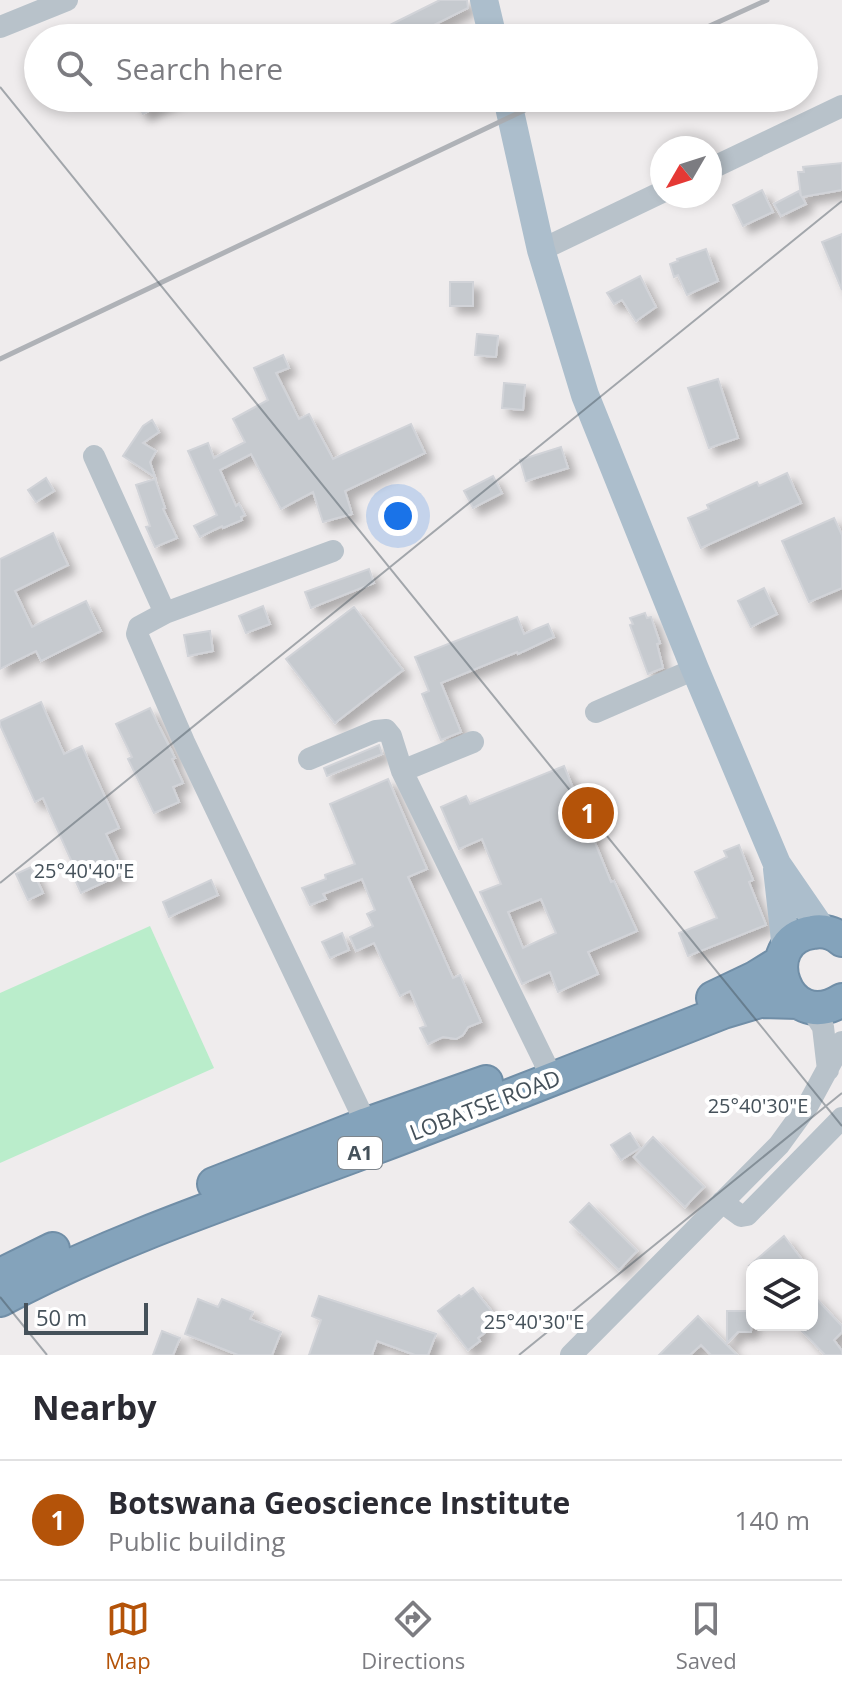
<!DOCTYPE html>
<meta charset="utf-8">
<style>
:root{--surface:#fff;--page:#f2f2f3;--text:#2b2b33;--muted:#7c7c81;--line:#e1e1e2;--accent:#b45309}
body{margin:0;font-family:"Open Sans",sans-serif;background:var(--page);color:var(--text)}
.controls{position:absolute;right:24px;bottom:24px;display:grid;overflow:hidden;border-radius:16px;box-shadow:0 4px 12px #0003}
.controls button{width:72px;height:72px;display:grid;place-items:center;padding:0;border:0;border-bottom:2px solid var(--line);background:var(--surface);color:var(--text);font:40px sans-serif}
.compass{position:absolute;left:650px;top:136px;width:72px;height:72px;border-radius:50%;background:var(--surface);box-shadow:0 4px 12px #0003;rotate:231deg}
.scale{position:absolute;left:24px;bottom:20px;width:124px;box-sizing:border-box;padding-left:8px;border:4px solid #45515a;border-top:0;font-size:22px;line-height:28px;white-space:nowrap;color:#45515a;-webkit-text-stroke:6px #fff;paint-order:stroke}
.you{position:absolute;left:398px;top:516px;width:28px;height:28px;margin:-20px;border:6px solid #fff;border-radius:50%;background:#1a73e8;box-shadow:0 0 0 12px #1a73e833}
.badge{display:grid;place-items:center;width:52px;height:52px;border-radius:50%;background:var(--accent);color:#fff;font-size:26px;font-weight:700}
.pin{position:absolute;translate:-50% -50%;border:4px solid #fff;box-shadow:0 2px 8px #0006}
.list{margin:0;padding:0;list-style:none}
h2{display:flex;justify-content:space-between;align-items:center;height:104px;margin:0;padding:0 32px;font-size:34px}
h2 small{font-size:26px;font-weight:400;color:var(--muted)}
.list li{display:grid;grid-template-columns:52px 1fr auto;gap:24px;align-items:center;box-sizing:border-box;height:120px;padding:0 32px;border-top:2px solid var(--line)}
.list b{display:block;font-size:30px;white-space:nowrap}
.list p{margin:0;font-size:26px;white-space:nowrap;color:var(--muted)}
.list em{font-size:26px;font-style:normal;color:var(--muted)}
.icon{flex:none;width:44px;height:44px;fill:none;stroke:currentColor;stroke-width:2;stroke-linecap:round;stroke-linejoin:round}
.map{position:relative;flex:none;width:842px;height:1355px;overflow:hidden}
.search{position:absolute;background:var(--surface);box-shadow:0 4px 12px #0003;left:24px;right:24px;top:24px;height:88px;display:flex;align-items:center;gap:20px;box-sizing:border-box;padding:0 28px;border-radius:44px;color:var(--muted);font-size:30px}
.sheet{height:224px;background:var(--surface)}
nav{display:flex;justify-content:space-around;align-items:center;box-sizing:border-box;height:112px;border-top:2px solid var(--line);background:var(--surface);font-size:22px;color:var(--muted)}
nav a{display:grid;justify-items:center;gap:4px}
nav .on{color:var(--accent)}
.map>svg:first-child{display:block}
.green{fill:#baedcb}
.building{fill:#c6cacf;stroke:#d1d3d8;stroke-width:2;fill-rule:evenodd;filter:url(#shadow)}
.lines{fill:none;stroke-linecap:round;stroke-linejoin:round}
.highway-casing{stroke:#708ea7;stroke-width:36}
.minor{stroke:#b8c2ca;stroke-width:22}
.major{stroke:#acbecc;stroke-width:28}
.highway{stroke:#84a3bb;stroke-width:32}
.rail{stroke:#afb2b7;stroke-width:5}
.ticks{fill:none;stroke:#45515a;stroke-width:2;stroke-opacity:0.45}
.labels{text-anchor:middle;stroke-width:8;stroke-linejoin:round;paint-order:stroke}
.shield{fill:#fff;stroke:#7d858c;stroke-width:2}
.shield-label{font-size:20px;font-weight:bold;fill:#45515a}
.street-label{font-size:22px;fill:#45515a;stroke:#fff}
.ticks-label{font-size:20px;text-anchor:middle;fill:#45515a;stroke:#fff;stroke-width:8;stroke-linejoin:round;paint-order:stroke}
</style>
<div class="map">
<svg width="842" height="1355" viewBox="0 0 842 1355">
<defs>
<filter id="shadow"><feDropShadow dx="7" dy="7" stdDeviation="4" flood-color="#0004"/></filter>
</defs>
<rect width="100%" height="100%" fill="#efeced"/>
<path class="green" d="M 150,926 L 214,1068 L 0,1163 L 0,993 Z"/>
<path class="building" d="M 440,0 L 467,0 L 468,8 L 408,38 L 364,38 Z
M 135,98 L 175,98 L 143,114 Z
M 842,163 L 842,190 L 802,197 L 806,204 L 781,216 L 774,204 L 799,191 L 801,196 L 798,172 L 804,172 L 803,167 Z
M 762,190 L 773,212 L 743,226 L 733,205 Z
M 842,234 L 842,290 L 822,242 Z
M 706,249 L 718,281 L 687,295 L 678,275 L 674,277 L 670,264 L 678,261 L 677,259 Z
M 640,276 L 656,307 L 636,321 L 622,300 L 614,304 L 607,293 Z
M 450,282 L 473,282 L 473,306 L 450,306 Z
M 477,334 L 498,336 L 496,357 L 475,355 Z
M 283,355 L 289,368 L 276,373 L 299,419 L 309,414 L 333,459 L 411,424 L 425,453 L 345,491 L 352,514 L 323,522 L 313,492 L 281,509 L 251,454 L 220,470 L 236,506 L 239,504 L 245,515 L 241,517 L 242,520 L 223,528 L 222,526 L 200,537 L 194,526 L 217,515 L 188,451 L 208,443 L 214,458 L 245,442 L 233,419 L 268,400 L 254,368 Z
M 718,379 L 738,438 L 709,448 L 688,388 Z
M 504,383 L 525,385 L 523,410 L 502,408 Z
M 152,420 L 159,432 L 143,443 L 156,451 L 150,462 L 155,477 L 123,456 L 143,426 Z
M 561,447 L 568,468 L 526,481 L 520,460 Z
M 787,473 L 801,503 L 701,548 L 688,518 L 709,509 L 707,505 L 757,482 L 759,486 Z
M 493,476 L 502,493 L 473,508 L 464,491 Z
M 46,478 L 54,491 L 36,502 L 28,490 Z
M 155,479 L 165,508 L 163,509 L 177,538 L 155,547 L 146,527 L 150,526 L 136,485 Z
M 834,518 L 842,535 L 842,588 L 809,602 L 782,541 Z
M 53,533 L 68,565 L 15,591 L 32,627 L 86,601 L 101,631 L 41,661 L 36,651 L 0,669 L 0,559 Z
M 369,569 L 374,583 L 311,608 L 305,592 Z
M 764,588 L 777,614 L 751,627 L 738,601 Z
M 263,606 L 270,624 L 246,633 L 239,616 Z
M 354,607 L 403,670 L 335,723 L 286,659 Z
M 645,613 L 647,618 L 651,617 L 660,643 L 657,644 L 663,668 L 648,674 L 630,625 L 633,624 L 630,618 Z
M 517,617 L 524,634 L 548,624 L 554,637 L 518,654 L 517,652 L 441,683 L 461,732 L 441,740 L 422,694 L 429,691 L 415,657 Z
M 210,631 L 213,651 L 188,656 L 184,635 Z
M 41,702 L 64,754 L 82,746 L 119,828 L 106,834 L 124,873 L 81,893 L 72,873 L 76,871 L 43,798 L 35,802 L 0,725 L 0,721 Z
M 150,708 L 175,758 L 172,759 L 183,783 L 173,787 L 179,802 L 154,813 L 128,759 L 132,757 L 116,724 Z
M 379,745 L 382,754 L 327,776 L 324,768 Z
M 564,766 L 611,882 L 614,881 L 637,931 L 588,952 L 598,974 L 558,992 L 550,972 L 522,984 L 480,892 L 501,884 L 482,839 L 459,849 L 441,807 L 466,796 L 470,804 ZM 541,899 L 556,933 L 523,948 L 508,912 Z
M 388,779 L 427,869 L 408,877 L 453,978 L 460,975 L 481,1022 L 468,1027 L 463,1035 L 456,1039 L 443,1037 L 428,1044 L 420,1028 L 426,1026 L 410,991 L 400,996 L 374,943 L 356,951 L 350,937 L 373,926 L 367,914 L 375,910 L 362,879 L 323,894 L 326,899 L 310,905 L 302,888 L 326,879 L 325,875 L 355,864 L 330,804 Z
M 739,845 L 753,880 L 749,882 L 766,925 L 688,956 L 679,933 L 717,918 L 695,872 L 727,857 L 724,851 Z
M 31,867 L 43,893 L 28,900 L 16,874 Z
M 211,880 L 218,895 L 169,917 L 163,902 Z
M 342,933 L 349,950 L 330,958 L 322,942 Z
M 630,1133 L 640,1148 L 621,1160 L 611,1145 Z
M 653,1137 L 704,1187 L 685,1207 L 634,1157 Z
M 589,1203 L 637,1251 L 619,1270 L 570,1222 Z
M 784,1236 L 806,1265 L 750,1265 Z
M 473,1288 L 494,1314 L 482,1324 L 487,1331 L 478,1338 L 480,1341 L 468,1350 L 438,1311 L 459,1295 L 461,1297 Z
M 812,1294 L 842,1326 L 842,1332 L 834,1340 L 842,1351 L 842,1355 L 825,1355 L 796,1325 L 812,1325 Z
M 319,1296 L 436,1334 L 428,1355 L 415,1355 L 377,1341 L 372,1355 L 309,1355 L 321,1320 L 312,1316 Z
M 198,1299 L 218,1307 L 222,1299 L 253,1312 L 250,1319 L 281,1332 L 272,1355 L 238,1355 L 185,1334 Z
M 727,1311 L 752,1311 L 751,1332 L 738,1332 L 727,1343 Z
M 698,1316 L 737,1355 L 711,1355 L 701,1345 L 690,1355 L 659,1355 Z
M 162,1331 L 180,1338 L 173,1355 L 153,1355 Z"/>
<g class="lines">
<g class="highway-casing">
<path id="highway" d="M 842,940 C 834,933 823,930 813,932 C 754,940 785,1036 842,1000
M 713,998 L 755,978 L 781,962
M 214,1184 L 367,1124 L 486,1082
M 0,1275 L 53,1249
M 0,1300 C 120,1236 250,1195 377,1147 C 493,1103 608,1057 723,1012 L 760,1001 L 798,1002"/>
</g>
<path class="minor" d="M 0,27 L 67,0
M 710,169 L 842,106
M 541,250 L 662,192
M 94,456 L 165,613
M 333,551 L 165,613 L 139,627 L 137,634 L 184,742 L 372,1136
M 596,712 L 695,669
M 473,742 L 402,771 L 544,1061 L 551,1079
M 309,759 L 376,731 L 386,730 L 391,736 L 402,771
M 810,1007 L 823,1027 L 828,1070
M 722,1202 L 741,1216 L 747,1215 L 842,1118
M 571,1355 L 779,1145 L 808,1105 L 842,1042"/>
<path class="major" d="M 484,0 L 493,38
M 507,98 L 541,250 L 585,395 L 695,669 L 777,864 L 823,931
M 777,869 L 786,949"/>
<use href="#highway" class="highway"/>
<path class="rail" d="M 683,38 L 767,0
M 0,359 L 550,98"/>
</g>
<path class="ticks" d="M 0,87 L 842,1126M 0,883 L 842,201M 0,1297 L 47,1355M 519,1355 L 842,1093"/>
<g class="labels">
<rect class="shield" x="338" y="1137" width="44" height="32" rx="6"/>
<g class="shield-label">
<text x="360" y="1160">A1</text>
</g>
<g class="street-label">
<text transform="translate(485 1105) rotate(-21)" y="8">LOBATSE ROAD</text>
</g>
</g>
<g class="ticks-label">
<text x="84" y="878">25°40'40"E</text>
<text x="758" y="1113">25°40'30"E</text>
<text x="534" y="1329">25°40'30"E</text>
</g>
</svg>
<div class="controls">
<button><svg class="icon" aria-label="layers" viewBox="0 0 24 24"><path d="M12 4l9 5-9 5-9-5zM3 14l9 5 9-5"/></svg></button>
</div>
<svg class="compass" viewBox="-18 -18 36 36"><path d="M0-13l5 13h-10z" fill="#e53935"/><path d="M0 13l5-13h-10z" fill="#7c7c81"/></svg>
<div class="scale">50 m</div>
<div class="you"></div>
<div class="pin badge" style="left:588px;top:813px">1</div>
<div class="search"><svg class="icon" aria-label="search" viewBox="0 0 24 24"><circle cx="10" cy="10" r="6"/><path d="M15 15l6 6"/></svg>Search here</div>
</div>
<section class="sheet">
<h2>Nearby<small></small></h2>
<ul class="list">
<li><span class="badge">1</span><div><b>Botswana Geoscience Institute</b><p>Public building</p></div><em>140 m</em></li>
</ul>
</section>
<nav>
<a class="on"><svg class="icon" aria-label="map" viewBox="0 0 24 24"><path d="M3 6l6-2 6 2 6-2v14l-6 2-6-2-6 2zM9 4v14M15 6v14"/></svg>Map</a>
<a><svg class="icon" aria-label="directions" viewBox="0 0 24 24"><path d="M12 3l9 9-9 9-9-9zM9 14v-3h6M13 9l2 2-2 2"/></svg>Directions</a>
<a><svg class="icon" aria-label="saved" viewBox="0 0 24 24"><path d="M7 4h10v16l-5-4-5 4z"/></svg>Saved</a>
</nav>
